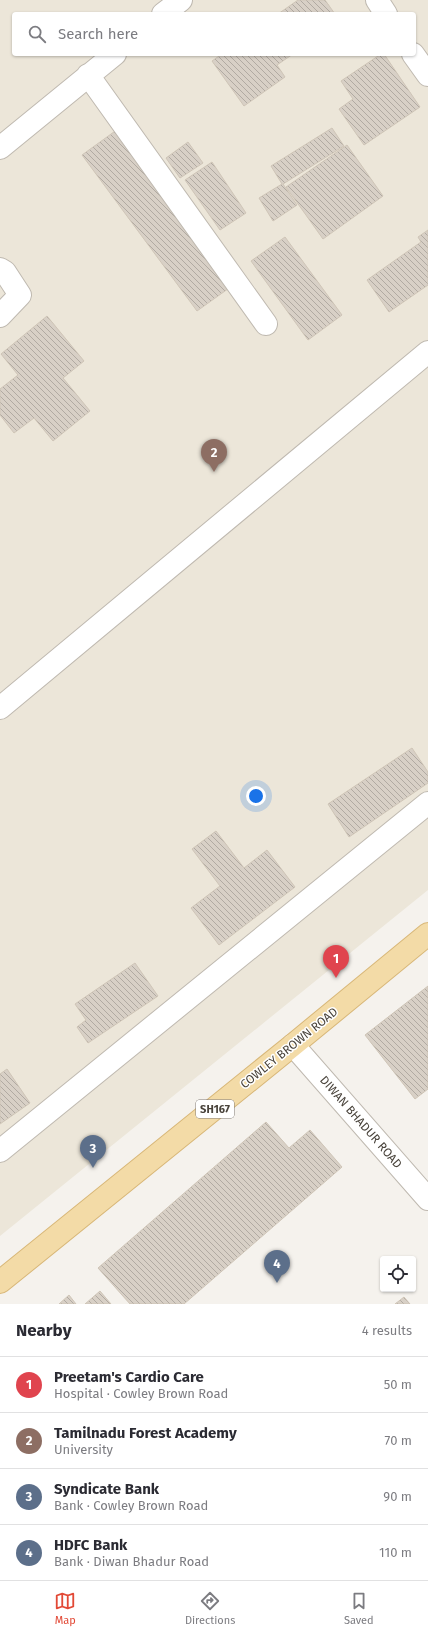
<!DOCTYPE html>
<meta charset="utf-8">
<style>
:root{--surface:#fff;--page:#f2f2f3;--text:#2b2b33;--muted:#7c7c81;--line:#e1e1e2;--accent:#e24936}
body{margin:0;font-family:"Fira Sans",sans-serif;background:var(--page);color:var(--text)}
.controls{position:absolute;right:12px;bottom:12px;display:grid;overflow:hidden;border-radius:4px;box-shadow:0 1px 3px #0004}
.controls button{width:36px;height:36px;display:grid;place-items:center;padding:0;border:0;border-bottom:1px solid var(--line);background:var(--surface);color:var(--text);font:20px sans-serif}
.you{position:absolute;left:256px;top:796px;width:14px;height:14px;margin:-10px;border:3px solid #fff;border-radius:50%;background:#1a73e8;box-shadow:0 0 0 6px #1a73e833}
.badge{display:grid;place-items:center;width:26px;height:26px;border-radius:50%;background:var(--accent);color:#fff;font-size:13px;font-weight:700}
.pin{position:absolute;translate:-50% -33px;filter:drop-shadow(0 1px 2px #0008)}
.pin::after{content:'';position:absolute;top:21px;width:14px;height:12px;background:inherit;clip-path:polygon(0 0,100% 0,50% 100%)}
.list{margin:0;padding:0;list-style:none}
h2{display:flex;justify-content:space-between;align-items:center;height:52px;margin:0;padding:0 16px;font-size:17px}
h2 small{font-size:13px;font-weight:400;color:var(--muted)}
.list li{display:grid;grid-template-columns:26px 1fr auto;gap:12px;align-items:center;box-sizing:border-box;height:56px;padding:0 16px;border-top:1px solid var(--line)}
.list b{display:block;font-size:15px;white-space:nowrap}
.list p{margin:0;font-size:13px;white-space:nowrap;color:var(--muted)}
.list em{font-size:13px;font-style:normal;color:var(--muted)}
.icon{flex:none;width:22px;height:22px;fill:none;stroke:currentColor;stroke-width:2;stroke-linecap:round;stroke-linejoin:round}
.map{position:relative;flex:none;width:428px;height:1304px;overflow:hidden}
.search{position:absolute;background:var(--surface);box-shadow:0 1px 3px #0004;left:12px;right:12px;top:12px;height:44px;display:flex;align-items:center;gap:10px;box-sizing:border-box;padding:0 14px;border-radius:4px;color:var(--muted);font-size:15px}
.sheet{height:276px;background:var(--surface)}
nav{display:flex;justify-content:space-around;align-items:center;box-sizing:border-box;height:56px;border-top:1px solid var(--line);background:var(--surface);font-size:11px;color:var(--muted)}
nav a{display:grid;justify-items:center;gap:2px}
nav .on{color:var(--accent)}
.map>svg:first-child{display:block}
.education{fill:#ece6d9;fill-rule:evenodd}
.building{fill:url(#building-back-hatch);stroke:#cfc5b7}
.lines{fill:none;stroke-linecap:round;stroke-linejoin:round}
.minor-casing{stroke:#bfb9b0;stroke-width:24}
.major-casing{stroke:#d8b778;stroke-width:24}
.minor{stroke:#fff;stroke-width:22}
.major{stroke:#f3dba7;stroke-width:22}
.labels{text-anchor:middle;stroke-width:3;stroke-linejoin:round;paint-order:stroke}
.shield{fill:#fff;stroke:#807b76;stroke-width:1}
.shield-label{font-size:11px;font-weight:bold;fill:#49433b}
.street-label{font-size:12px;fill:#49433b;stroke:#fff}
</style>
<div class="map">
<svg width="428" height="1304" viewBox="0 0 428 1304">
<defs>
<pattern id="building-back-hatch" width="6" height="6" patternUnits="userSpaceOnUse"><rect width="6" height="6" fill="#d8d0c6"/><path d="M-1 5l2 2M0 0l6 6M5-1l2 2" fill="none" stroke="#b1aaa2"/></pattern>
</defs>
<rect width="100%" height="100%" fill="#f5f2ed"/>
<path class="education" d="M 0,0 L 428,0 L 428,890 L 0,1236 ZM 14,14 L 414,14 L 414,54 L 14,54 Z"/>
<path class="building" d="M 298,0 L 325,0 L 335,14 L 278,14 Z
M 222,54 L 293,54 L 277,65 L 285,77 L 244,106 L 212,61 Z
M 381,54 L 384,54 L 420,107 L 364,145 L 339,109 L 353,99 L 341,81 Z
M 332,128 L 344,146 L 283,184 L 297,205 L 273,221 L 259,198 L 282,184 L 271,166 Z
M 118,129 L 232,286 L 197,311 L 82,155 Z
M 188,142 L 203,163 L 180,178 L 166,158 Z
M 347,145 L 383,196 L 323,239 L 286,187 Z
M 212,162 L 246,213 L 220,230 L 185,180 Z
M 428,230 L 428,285 L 389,312 L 367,280 L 421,242 L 418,237 Z
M 285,237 L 342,315 L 308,340 L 251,261 Z
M 47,316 L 84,361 L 63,378 L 90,411 L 53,441 L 34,418 L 14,433 L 0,415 L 0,389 L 18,375 L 1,354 Z
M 412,748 L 428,772 L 428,783 L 349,837 L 328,804 Z
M 216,831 L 244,868 L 267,850 L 295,887 L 219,945 L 191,908 L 220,886 L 192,849 Z
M 135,963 L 158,996 L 88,1043 L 77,1027 L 86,1020 L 75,1004 Z
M 428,986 L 428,1089 L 415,1099 L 365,1035 Z
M 7,1069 L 30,1103 L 0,1124 L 0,1074 Z
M 266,1122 L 289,1148 L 310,1130 L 342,1167 L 184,1304 L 130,1304 L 98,1268 Z
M 100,1291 L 111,1304 L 85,1304 Z
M 69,1295 L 76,1304 L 59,1304 Z
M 404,1297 L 410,1304 L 395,1304 Z"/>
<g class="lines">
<g class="minor-casing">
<path id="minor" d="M 377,0 L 386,14
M 163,14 L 181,0
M 413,54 L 428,75
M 88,75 L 266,324
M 0,148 L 115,54
M 0,269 L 5,272 L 20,295 L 0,316
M 0,708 L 428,352
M 293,1045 L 428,1199
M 0,1151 L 428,803"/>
</g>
<g class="major-casing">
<path id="major" d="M 0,1282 L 293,1045 L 428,934"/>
</g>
<use href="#minor" class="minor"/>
<use href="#major" class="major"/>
</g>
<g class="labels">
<rect class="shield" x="196" y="1100" width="38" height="18" rx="3"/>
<g class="shield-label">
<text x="215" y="1113">SH167</text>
</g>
<g class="street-label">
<text transform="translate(289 1048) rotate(-39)" y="4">COWLEY BROWN ROAD</text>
<text transform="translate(361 1122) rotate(49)" y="4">DIWAN BHADUR ROAD</text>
</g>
</g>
</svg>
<div class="controls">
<button><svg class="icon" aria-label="locate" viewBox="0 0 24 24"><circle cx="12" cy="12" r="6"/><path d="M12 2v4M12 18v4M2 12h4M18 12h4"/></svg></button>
</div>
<div class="you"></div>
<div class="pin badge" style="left:336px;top:978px;background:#e0444e">1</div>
<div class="pin badge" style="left:214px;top:472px;background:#8d6e63">2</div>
<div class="pin badge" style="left:93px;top:1168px;background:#5c6f8a">3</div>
<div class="pin badge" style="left:277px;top:1283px;background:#5c6f8a">4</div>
<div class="search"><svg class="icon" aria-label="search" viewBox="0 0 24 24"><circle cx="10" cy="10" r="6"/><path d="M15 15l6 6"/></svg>Search here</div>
</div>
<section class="sheet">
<h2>Nearby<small>4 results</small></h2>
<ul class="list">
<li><span class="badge" style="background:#e0444e">1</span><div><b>Preetam's Cardio Care</b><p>Hospital · Cowley Brown Road</p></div><em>50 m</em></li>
<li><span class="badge" style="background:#8d6e63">2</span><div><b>Tamilnadu Forest Academy</b><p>University</p></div><em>70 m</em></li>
<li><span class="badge" style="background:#5c6f8a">3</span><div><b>Syndicate Bank</b><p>Bank · Cowley Brown Road</p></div><em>90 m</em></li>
<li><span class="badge" style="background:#5c6f8a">4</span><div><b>HDFC Bank</b><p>Bank · Diwan Bhadur Road</p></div><em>110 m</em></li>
</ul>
</section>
<nav>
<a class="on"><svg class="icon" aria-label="map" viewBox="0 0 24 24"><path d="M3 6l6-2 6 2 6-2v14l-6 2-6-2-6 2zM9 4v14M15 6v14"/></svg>Map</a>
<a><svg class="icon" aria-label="directions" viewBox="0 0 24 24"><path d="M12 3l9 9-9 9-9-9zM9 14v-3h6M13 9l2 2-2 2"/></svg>Directions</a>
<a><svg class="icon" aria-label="saved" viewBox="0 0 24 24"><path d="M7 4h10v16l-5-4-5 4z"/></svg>Saved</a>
</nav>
